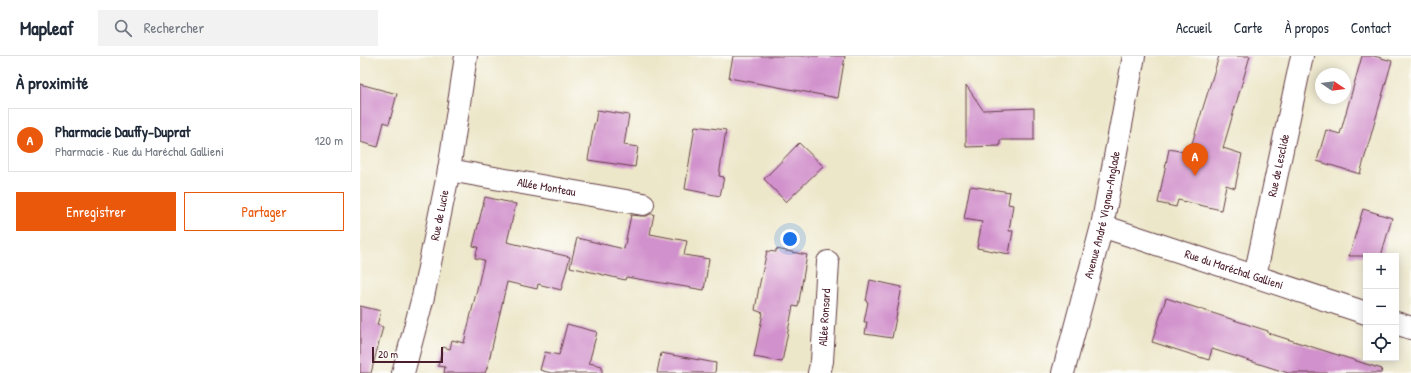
<!DOCTYPE html>
<html lang="fr">
<meta charset="utf-8">
<style>
:root{--surface:#fff;--page:#f2f2f3;--text:#1f2937;--muted:#747a83;--line:#e0e1e3;--accent:#ea580c}
body{margin:0;font-family:"Patrick Hand",sans-serif;background:var(--page);color:var(--text)}
.controls{position:absolute;right:12px;bottom:12px;display:grid;overflow:hidden;border-radius:0px;box-shadow:0 2px 10px #0003}
.controls button{width:36px;height:36px;display:grid;place-items:center;padding:0;border:0;border-bottom:1px solid var(--line);background:var(--surface);color:var(--text);font:20px sans-serif}
.compass{position:absolute;left:955px;top:12px;width:36px;height:36px;border-radius:50%;background:var(--surface);box-shadow:0 2px 10px #0003;rotate:103deg}
.scale{position:absolute;left:12px;bottom:10px;width:71px;box-sizing:border-box;padding-left:4px;border:2px solid #4a1f2b;border-top:0;font-size:11px;line-height:14px;white-space:nowrap;color:#4a1f2b;-webkit-text-stroke:3px #fdfcf7;paint-order:stroke}
.you{position:absolute;left:430px;top:183px;width:14px;height:14px;margin:-10px;border:3px solid #fff;border-radius:50%;background:#1a73e8;box-shadow:0 0 0 6px #1a73e833}
.badge{display:grid;place-items:center;width:26px;height:26px;border-radius:50%;background:var(--accent);color:#fff;font-size:13px;font-weight:700}
.pin{position:absolute;translate:-50% -33px;filter:drop-shadow(0 1px 2px #0008)}
.pin::after{content:'';position:absolute;top:21px;width:14px;height:12px;background:inherit;clip-path:polygon(0 0,100% 0,50% 100%)}
.list{margin:0;padding:0;list-style:none}
h2{display:flex;justify-content:space-between;align-items:center;height:52px;margin:0;padding:0 16px;font-size:17px}
h2 small{font-size:13px;font-weight:400;color:var(--muted)}
.list li{display:grid;grid-template-columns:26px 1fr auto;gap:12px;align-items:center;box-sizing:border-box;height:64px;margin:0 8px 8px;padding:0 8px;border:1px solid var(--line);border-radius:0px}
.list b{display:block;font-size:15px;white-space:nowrap}
.list p{margin:0;font-size:13px;white-space:nowrap;color:var(--muted)}
.list em{font-size:13px;font-style:normal;color:var(--muted)}
.actions{display:flex;gap:8px;padding:12px 16px}
.actions a{flex:1;padding:9px 0;border:1px solid var(--accent);border-radius:0px;text-align:center;font-size:14px;color:var(--accent)}
.actions .main{background:var(--accent);color:#fff}
.icon{flex:none;width:22px;height:22px;fill:none;stroke:currentColor;stroke-width:2;stroke-linecap:round;stroke-linejoin:round}
.map{position:relative;flex:none;width:1051px;height:317px;overflow:hidden}
header{display:flex;align-items:center;gap:24px;box-sizing:border-box;height:56px;padding:0 20px;background:var(--surface);border-bottom:1px solid var(--line)}
header strong{font-size:19px}
nav{display:flex;gap:22px;margin-inline-start:auto;font-size:14px}
.search{width:280px;height:36px;background:var(--page);display:flex;align-items:center;gap:10px;box-sizing:border-box;padding:0 14px;border-radius:0px;color:var(--muted);font-size:15px}
main{display:flex}
aside{flex:1;background:var(--surface)}
.map>svg:first-child{display:block}
.building{fill:#d191cc}
.lines{fill:none;stroke-linecap:round;stroke-linejoin:round}
.minor-casing{stroke:#623d43;stroke-width:24}
.minor{stroke:#fff;stroke-width:22}
.labels{text-anchor:middle;stroke-width:4;stroke-linejoin:round;paint-order:stroke}
.street-label{font-size:12px;fill:#4a1f2b;stroke:#fdfcf7}
</style>
<header>
<strong>Mapleaf</strong>
<div class="search"><svg class="icon" aria-label="search" viewBox="0 0 24 24"><circle cx="10" cy="10" r="6"/><path d="M15 15l6 6"/></svg>Rechercher</div>
<nav><a>Accueil</a><a>Carte</a><a>À propos</a><a>Contact</a></nav>
</header>
<main>
<aside>
<h2>À proximité<small></small></h2>
<ul class="list">
<li><span class="badge">A</span><div><b>Pharmacie Dauffy-Duprat</b><p>Pharmacie · Rue du Maréchal Gallieni</p></div><em>120 m</em></li>
</ul>
<div class="actions"><a class="main">Enregistrer</a><a>Partager</a></div>
</aside>
<div class="map">
<svg width="1051" height="317" viewBox="0 0 1051 317">
<rect width="100%" height="100%" fill="#fdfcf7"/>
<filter id="ink" filterUnits="userSpaceOnUse"><feTurbulence type="fractalNoise" baseFrequency=".025" numOctaves="2"/><feDisplacementMap in="SourceGraphic" scale="8" xChannelSelector="R" yChannelSelector="G"/><feConvolveMatrix kernelMatrix="1 2 1 2 8 2 1 2 1" color-interpolation-filters="sRGB"/></filter>
<filter id="wash" filterUnits="userSpaceOnUse"><feTurbulence type="fractalNoise" baseFrequency=".012" numOctaves="4" result="noise"/><feDisplacementMap in="SourceGraphic" scale="16" xChannelSelector="R" yChannelSelector="G"/><feGaussianBlur stdDeviation="0.9" result="paint"/><feColorMatrix in="noise" values="0 0 0 0 0 0 0 0 0 0 0 0 0 0 0 0 0 1.4 0 .05"/><feComposite in="paint" operator="in"/></filter>
<g filter="url(#wash)">
<rect width="100%" height="100%" fill="#ede7ca"/>
<g id="blocks">
<path class="building" d="M 373,0 L 485,0 L 478,42 L 369,22 Z
M 859,0 L 890,0 L 863,92 L 882,98 L 875,132 L 866,129 L 861,154 L 818,144 L 816,151 L 798,147 L 809,93 L 829,97 Z
M 1002,0 L 1014,0 L 1032,5 L 1000,118 L 957,105 L 966,74 L 980,78 Z
M 0,28 L 37,38 L 29,68 L 24,66 L 18,91 L 0,86 Z
M 606,29 L 623,54 L 674,52 L 674,84 L 640,84 L 640,90 L 606,91 Z
M 237,54 L 269,59 L 264,89 L 278,91 L 275,111 L 228,104 L 234,68 L 235,68 Z
M 335,70 L 366,74 L 359,120 L 364,121 L 360,140 L 325,133 Z
M 439,87 L 463,110 L 426,146 L 404,123 Z
M 610,130 L 650,136 L 648,148 L 653,149 L 649,175 L 653,175 L 649,198 L 617,192 L 622,166 L 604,163 Z
M 125,141 L 156,148 L 147,186 L 210,201 L 201,234 L 178,228 L 177,233 L 147,226 L 128,309 L 125,317 L 84,317 L 85,311 L 78,310 L 83,291 L 90,293 L 92,284 L 104,287 L 124,204 L 115,202 L 118,191 L 113,190 Z
M 1003,153 L 1032,162 L 1021,200 L 989,200 Z
M 290,158 L 294,158 L 290,178 L 327,185 L 324,199 L 349,203 L 344,234 L 266,221 L 265,224 L 210,211 L 217,182 L 264,193 L 271,159 L 281,160 L 287,160 Z
M 416,193 L 447,199 L 438,251 L 433,250 L 422,306 L 394,301 L 403,257 L 395,254 L 399,231 L 407,195 L 416,196 Z
M 510,224 L 542,231 L 532,282 L 505,278 L 507,266 L 504,266 L 508,246 L 506,245 Z
M 806,242 L 908,275 L 908,277 L 1022,313 L 1021,317 L 928,317 L 852,293 L 849,304 L 792,286 Z
M 0,250 L 21,255 L 17,269 L 23,271 L 11,317 L 0,317 Z
M 207,268 L 237,276 L 229,307 L 242,310 L 242,317 L 191,317 L 180,314 L 185,296 L 199,299 Z
M 301,297 L 356,307 L 355,317 L 297,317 Z"/>
</g>
</g>
<g filter="url(#ink)">
<use href="#blocks" fill-opacity="0" stroke="#623d43" stroke-width="1"/>
<g class="lines">
<g class="minor-casing">
<g id="minor">
<path id="s1" d="M 89,114 L 283,148"/>
<path id="s2" d="M 742,170 L 1006,257"/>
<path id="s3" d="M 895,220 L 942,0"/>
<path d="M 1036,267 L 1051,272"/>
<path id="s4" d="M 43,317 L 63,241 L 89,114 L 106,0"/>
<path id="s5" d="M 459,317 L 462,305 L 468,206"/>
<path id="s6" d="M 703,317 L 742,170 L 774,0"/>
</g>
</g>
<use href="#minor" class="minor"/>
</g>
</g>
<g class="labels">
<g class="street-label">
<text dy="4" stroke="none"><textPath href="#s3" startOffset="113">Rue de Lesclide</textPath></text>
<text dy="4" stroke="none"><textPath href="#s1" startOffset="99">Allée Monteau</textPath></text>
<text dy="4" stroke="none"><textPath href="#s6" startOffset="163">Avenue André Vignau-Anglade</textPath></text>
<text dy="4" stroke="none"><textPath href="#s4" startOffset="162">Rue de Lucie</textPath></text>
<text dy="4" stroke="none"><textPath href="#s2" startOffset="139">Rue du Maréchal Gallieni</textPath></text>
<text dy="4" stroke="none"><textPath href="#s5" startOffset="56">Allée Ronsard</textPath></text>
</g>
</g>
</svg>
<div class="controls">
<button>+</button>
<button>−</button>
<button><svg class="icon" aria-label="locate" viewBox="0 0 24 24"><circle cx="12" cy="12" r="6"/><path d="M12 2v4M12 18v4M2 12h4M18 12h4"/></svg></button>
</div>
<svg class="compass" viewBox="-18 -18 36 36"><path d="M0-13l5 13h-10z" fill="#e53935"/><path d="M0 13l5-13h-10z" fill="#747a83"/></svg>
<div class="scale">20 m</div>
<div class="you"></div>
<div class="pin badge" style="left:835px;top:120px">A</div>
</div>
</main>
